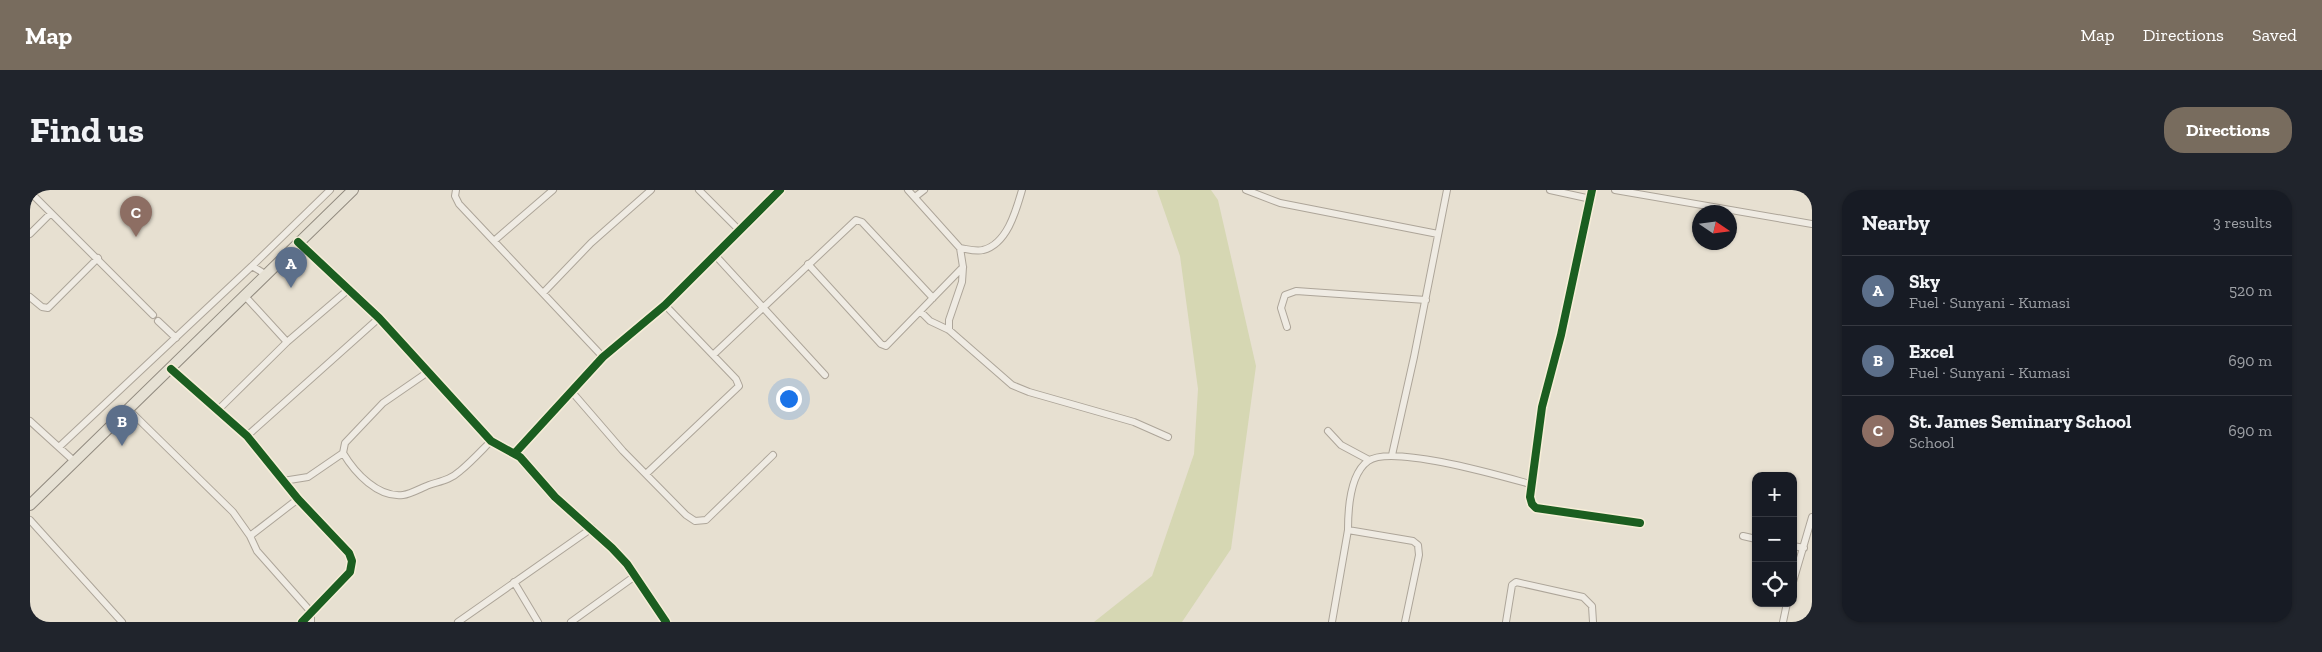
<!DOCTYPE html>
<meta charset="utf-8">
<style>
:root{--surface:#171b24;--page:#20242c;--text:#f1f3f6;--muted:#9ea1a6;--line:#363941;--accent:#786c5e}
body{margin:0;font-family:"Zilla Slab",serif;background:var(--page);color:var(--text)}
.controls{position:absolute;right:15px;bottom:15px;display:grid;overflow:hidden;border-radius:10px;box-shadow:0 1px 4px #0004}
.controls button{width:45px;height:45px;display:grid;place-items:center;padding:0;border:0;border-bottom:1px solid var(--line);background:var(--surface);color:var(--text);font:25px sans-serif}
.compass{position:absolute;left:1662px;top:15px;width:45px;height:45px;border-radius:50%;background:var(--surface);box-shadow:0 1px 4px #0004;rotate:103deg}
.you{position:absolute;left:758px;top:208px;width:18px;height:18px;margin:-12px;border:4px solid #fff;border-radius:50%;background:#1a73e8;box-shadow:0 0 0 8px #1a73e833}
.badge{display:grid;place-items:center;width:32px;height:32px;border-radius:50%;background:var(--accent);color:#fff;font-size:16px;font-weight:700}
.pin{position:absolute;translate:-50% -41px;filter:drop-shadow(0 1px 2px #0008)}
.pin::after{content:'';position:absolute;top:26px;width:18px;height:15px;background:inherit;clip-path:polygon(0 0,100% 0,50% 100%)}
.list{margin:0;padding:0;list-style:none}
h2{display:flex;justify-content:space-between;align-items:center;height:65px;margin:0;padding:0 20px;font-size:21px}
h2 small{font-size:16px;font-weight:400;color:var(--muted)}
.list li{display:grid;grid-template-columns:32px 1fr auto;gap:15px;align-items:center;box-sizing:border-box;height:70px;padding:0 20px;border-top:1px solid var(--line)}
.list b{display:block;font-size:19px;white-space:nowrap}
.list p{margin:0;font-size:16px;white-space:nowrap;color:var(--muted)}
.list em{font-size:16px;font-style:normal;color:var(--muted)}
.icon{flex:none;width:28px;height:28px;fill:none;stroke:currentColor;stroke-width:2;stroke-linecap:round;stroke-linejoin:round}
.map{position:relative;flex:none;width:1782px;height:432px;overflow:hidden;border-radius:20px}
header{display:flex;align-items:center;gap:30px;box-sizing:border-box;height:70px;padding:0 25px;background:var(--accent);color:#fff}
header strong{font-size:24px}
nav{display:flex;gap:28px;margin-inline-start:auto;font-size:18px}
.intro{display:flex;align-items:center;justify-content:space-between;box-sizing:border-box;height:120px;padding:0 30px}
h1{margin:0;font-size:35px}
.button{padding:12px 22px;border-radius:20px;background:var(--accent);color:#fff;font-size:18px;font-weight:700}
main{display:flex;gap:30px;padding:0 30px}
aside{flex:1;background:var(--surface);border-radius:20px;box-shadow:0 1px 4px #0004}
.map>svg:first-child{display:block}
.green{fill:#d6d7b3}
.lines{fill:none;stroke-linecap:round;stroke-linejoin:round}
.minor-casing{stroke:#ada599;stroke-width:8}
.primary-casing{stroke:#928b80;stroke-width:12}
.minor{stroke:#efebe3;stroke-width:6}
.primary{stroke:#e6e1d4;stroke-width:10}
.cycleway-casing{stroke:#f7eed8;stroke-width:11}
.cycleway{stroke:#1b5e20;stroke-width:8}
</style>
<header>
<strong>Map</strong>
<nav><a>Map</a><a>Directions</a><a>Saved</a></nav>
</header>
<div class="intro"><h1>Find us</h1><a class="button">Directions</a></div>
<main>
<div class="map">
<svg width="1782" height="432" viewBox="0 0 1782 432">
<rect width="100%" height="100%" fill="#e7e0d1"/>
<path class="green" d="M 1127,0 L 1181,0 L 1188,10 L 1226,176 L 1201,359 L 1152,432 L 1064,432 L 1122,386 L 1164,264 L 1168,199 L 1150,66 Z"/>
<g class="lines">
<g class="minor-casing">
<path id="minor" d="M 426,0 L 425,6 L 429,14 L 573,167
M 669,0 L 709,40
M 878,0 L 930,58 L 933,77 L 932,92 L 919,130 L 919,140
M 1216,0 L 1250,13 L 1408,44
M 1520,0 L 1561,9
M 1562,0 L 1531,145 L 1512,217 L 1500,307 L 1502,314 L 1506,318 L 1610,333
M 1585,0 L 1782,34
M 0,2 L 123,125
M 885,7 L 894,0
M 0,44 L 21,23
M 465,50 L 523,0
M 268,52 L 349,128 L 461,251 L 490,267 L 525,307 L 582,358 L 597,374 L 636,432
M 930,58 C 937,59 946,62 953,60 C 977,54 986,21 992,0
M 685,65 L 795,185
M 778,74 L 851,154 L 856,156 L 933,77
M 222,76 L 300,0
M 513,103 L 561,53 L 621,0
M 214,105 L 257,152
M 0,107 L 12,117 L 18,118 L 68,68
M 891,122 L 900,131 L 919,140 L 982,195 L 999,202 L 1104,232 L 1138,247
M 128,131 L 146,148
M 1257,137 L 1251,118 L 1255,105 L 1266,101 L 1396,110
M 683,165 L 826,30 L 832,32 L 903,108
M 141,179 L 217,246 L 268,309 L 319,363 L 322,371 L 320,382 L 272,432
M 398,182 L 353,213 L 315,253 L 313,263 C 325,283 348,308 373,305 C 381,304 391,298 399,295 C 411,291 420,290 430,281 C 441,272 451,261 461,251
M 542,202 L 593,261 L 656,325 L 665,331 L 676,330 L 743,265
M 98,219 L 203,322 L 220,346 L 227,361 L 281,422 L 281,432
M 188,220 L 257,152 L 319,99
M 0,231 L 44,271
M 1298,241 L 1311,255 L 1339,270
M 217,246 L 349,128
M 29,257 L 222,76 L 235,84
M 485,263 L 573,167 L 635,115 L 750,0
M 1362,265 L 1384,167 L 1417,0
M 616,284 L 709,196 L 706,189 L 635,115
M 253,291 L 278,287 L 313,263
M 0,330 L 92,432
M 1318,340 C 1318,319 1320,284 1338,271 C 1361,254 1471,286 1500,294
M 220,346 L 268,309
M 1713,346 L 1726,349
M 1763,356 L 1774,358
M 484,392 L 508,432
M 1763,392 L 1782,327
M 428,432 L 562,338
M 541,432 L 605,386
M 1302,432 L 1318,340 L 1383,351 L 1388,355 L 1389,365 L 1375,432
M 1476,432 L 1482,395 L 1486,392 L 1553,407 L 1562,416 L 1563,432
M 1753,432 L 1757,413"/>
</g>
<g class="primary-casing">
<path id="primary" d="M 0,315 L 323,0"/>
</g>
<use href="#minor" class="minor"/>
<use href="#primary" class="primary"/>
<g class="cycleway-casing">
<path id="cycleway" d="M 1562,0 L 1531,145 L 1512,217 L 1500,307 L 1502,314 L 1506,318 L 1610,333
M 268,52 L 349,128 L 461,251 L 490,267 L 525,307 L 582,358 L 597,374 L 636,432
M 141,179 L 217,246 L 268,309 L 319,363 L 322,371 L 320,382 L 272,432
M 485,263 L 573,167 L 635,115 L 750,0"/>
</g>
<use href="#cycleway" class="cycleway"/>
</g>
</svg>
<div class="controls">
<button>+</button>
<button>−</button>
<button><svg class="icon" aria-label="locate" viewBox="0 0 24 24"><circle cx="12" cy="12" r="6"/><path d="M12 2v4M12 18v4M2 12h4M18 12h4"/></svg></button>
</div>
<svg class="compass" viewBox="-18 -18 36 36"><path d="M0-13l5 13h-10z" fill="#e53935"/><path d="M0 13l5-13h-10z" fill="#9ea1a6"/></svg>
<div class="you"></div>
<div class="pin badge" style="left:261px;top:98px;background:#5c6f8a">A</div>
<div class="pin badge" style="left:92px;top:256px;background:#5c6f8a">B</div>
<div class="pin badge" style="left:106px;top:47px;background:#8d6e63">C</div>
</div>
<aside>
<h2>Nearby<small>3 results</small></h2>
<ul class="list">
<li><span class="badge" style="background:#5c6f8a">A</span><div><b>Sky</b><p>Fuel · Sunyani - Kumasi</p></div><em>520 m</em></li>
<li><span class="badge" style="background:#5c6f8a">B</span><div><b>Excel</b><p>Fuel · Sunyani - Kumasi</p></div><em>690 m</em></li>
<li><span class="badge" style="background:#8d6e63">C</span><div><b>St. James Seminary School</b><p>School</p></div><em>690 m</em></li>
</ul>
</aside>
</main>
